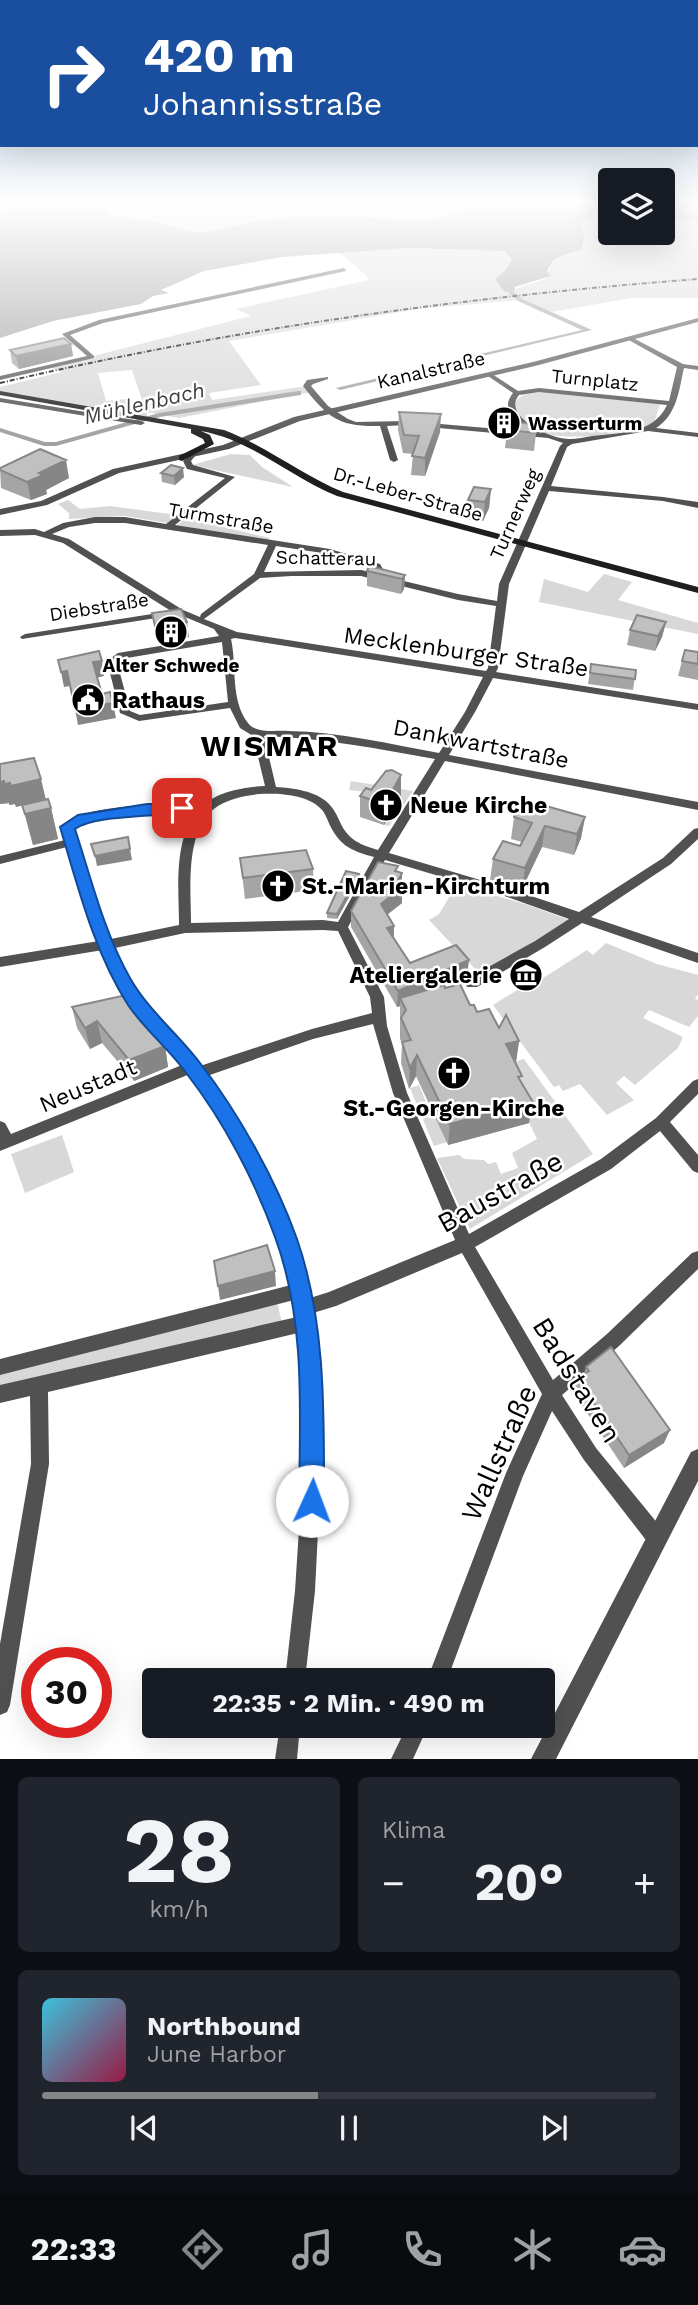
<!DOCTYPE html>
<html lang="de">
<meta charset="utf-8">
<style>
body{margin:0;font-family:"Work Sans",sans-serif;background:#20242c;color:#f1f3f6;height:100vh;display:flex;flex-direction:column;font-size:26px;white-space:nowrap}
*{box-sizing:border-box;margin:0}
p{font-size:23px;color:#9ea1a6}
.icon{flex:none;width:38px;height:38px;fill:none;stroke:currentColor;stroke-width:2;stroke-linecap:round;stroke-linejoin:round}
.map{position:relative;height:1759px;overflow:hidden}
.side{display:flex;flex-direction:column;gap:18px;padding:18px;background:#0d0f14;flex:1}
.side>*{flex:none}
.top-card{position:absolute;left:0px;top:0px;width:698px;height:147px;box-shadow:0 7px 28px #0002;background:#1a4fa0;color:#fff;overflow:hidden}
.tools{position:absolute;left:598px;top:168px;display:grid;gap:14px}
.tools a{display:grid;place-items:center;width:77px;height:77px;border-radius:7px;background:#171b24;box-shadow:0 7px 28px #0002;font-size:35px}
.speed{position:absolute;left:21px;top:1647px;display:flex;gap:14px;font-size:35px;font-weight:700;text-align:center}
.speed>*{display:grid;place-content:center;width:91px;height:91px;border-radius:50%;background:#171b24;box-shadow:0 7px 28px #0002;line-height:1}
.speed .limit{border:10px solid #d22;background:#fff;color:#111}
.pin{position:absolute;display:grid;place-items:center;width:60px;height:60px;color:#fff;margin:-30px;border-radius:14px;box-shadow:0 4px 10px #0006}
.me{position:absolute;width:77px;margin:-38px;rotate:2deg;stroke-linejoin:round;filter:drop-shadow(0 0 5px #0008)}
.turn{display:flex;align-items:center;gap:24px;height:147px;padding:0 28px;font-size:32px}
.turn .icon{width:91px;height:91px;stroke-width:2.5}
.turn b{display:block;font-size:49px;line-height:60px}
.big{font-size:52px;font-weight:700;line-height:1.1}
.side .widget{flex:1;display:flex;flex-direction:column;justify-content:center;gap:10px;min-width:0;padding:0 24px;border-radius:10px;background:#20242c}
.side .dial{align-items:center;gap:0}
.dial b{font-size:91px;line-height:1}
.song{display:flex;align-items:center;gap:21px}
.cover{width:84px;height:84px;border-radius:10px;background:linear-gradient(135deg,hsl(190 70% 55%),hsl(340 70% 35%))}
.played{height:7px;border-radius:4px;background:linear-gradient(90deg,#858687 45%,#363941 45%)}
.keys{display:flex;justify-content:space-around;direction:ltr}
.heat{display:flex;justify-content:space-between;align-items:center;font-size:38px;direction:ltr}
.side .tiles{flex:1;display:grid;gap:18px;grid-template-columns:1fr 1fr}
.widget:last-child{grid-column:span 2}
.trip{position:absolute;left:142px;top:1668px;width:413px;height:70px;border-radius:7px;background:#171b24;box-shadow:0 7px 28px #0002;font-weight:700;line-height:70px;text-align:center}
.tab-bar{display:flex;height:112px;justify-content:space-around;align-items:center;background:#090b0e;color:#9ea1a6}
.tab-bar .icon{width:49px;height:49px}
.tab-bar .on{color:#858687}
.tab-bar b{font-size:32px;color:#f1f3f6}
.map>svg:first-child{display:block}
</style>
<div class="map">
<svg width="698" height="1759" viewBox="0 0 698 1759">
<rect width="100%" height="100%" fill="#fff"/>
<!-- green -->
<path fill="#d8d8d8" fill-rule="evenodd" d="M106 202H477L446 217 422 221 338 216 301 217 259 220 215 231 194 232 161 223 109 215Z
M611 211V233H663V217L698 222V286L694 287H698V298H632L551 312 519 300 419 309 229 341 261 385 209 393 212 400 307 386 311 392 179 418 147 412V417L0 393V387L62 372 50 367 251 316 236 309 369 280 366 275 338 252 408 248 504 251 512 259 506 270 495 279 506 292 545 279 554 259 571 253 584 235 581 223 596 214ZM132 370 145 409 144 410 129 404 127 399 106 401 98 373Z
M544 392 660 404 653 426C620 435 578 440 543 434 530 432 502 407 522 396 528 392 537 392 544 392Z
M231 454 250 455 262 467 293 487 192 465Z
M68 500 80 509 110 506 177 515 167 523 125 516 69 519V513L58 504Z
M186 518 270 538 267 541 177 525Z
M604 574 632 582 618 600 698 623V634L539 602 544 579 588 592Z
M351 781 413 791 389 826 384 825 401 796 349 790Z
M457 884 528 905 569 920 483 973 477 971 429 920 439 914Z
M606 943 657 964 698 975V994L695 999 698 1000V1016L689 1027 649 1010 643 1018 683 1037 678 1048 635 1085 624 1076 616 1083 634 1100 607 1115 580 1084 563 1091 559 1085 554 1087 493 1005 524 986 526 989 587 950 593 955Z
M524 1059 593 1154 470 1229 437 1158 459 1155 464 1159 484 1160 488 1164 496 1162 501 1174 518 1168 512 1153 537 1139 522 1108 515 1062Z
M419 1085 433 1119H437L447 1142 434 1146 410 1088Z
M62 1135 74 1172 25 1193 11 1154Z
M277 1301 282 1324 0 1391V1372Z"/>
<!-- water -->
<path fill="#9f9f9f" d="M23 202H106L109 215 161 223 194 232 215 231 259 220 301 217 338 216 422 221 446 217 477 202H611V211L596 214 581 223 584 235 582 249 554 259 547 271 550 276 515 287 514 291 505 292 495 279 506 270 512 259 504 251 408 248 282 257 204 271 161 290 169 293 153 296 141 304 53 321 0 338V213Z
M663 202H698L693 207 698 211V222L663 217Z"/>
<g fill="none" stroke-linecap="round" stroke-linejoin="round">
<!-- stream -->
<path stroke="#9f9f9f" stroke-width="2" d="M0 208 10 202"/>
<!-- canal -->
<path fill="#9f9f9f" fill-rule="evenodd" d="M508 290H512L522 299 592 330 340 390 336 388 582 330 518 301 508 292Z
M298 391H301V395L160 417 56 446H44L0 432V428L45 442H56L159 413Z"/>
<!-- minor -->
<path fill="#515151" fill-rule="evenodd" d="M344 268 346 271 103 323 70 335 94 356V358L0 380V376L87 356 62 334 99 320Z
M627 337H631L683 364 698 366V370L684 368C679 390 677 415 656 428L698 433V437L648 431 572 444 567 447 551 486 663 497 698 502V508L663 501 549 491 509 584 498 668 496 672 698 704V710L493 678 475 712 449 755 698 802V810L445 761 389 853 504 887 579 912 663 858 694 829 698 828V839L671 864 591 917 698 953V963L582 923 545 947 477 987H467L465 983 467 979 535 941 569 919 496 893 385 860 348 927 384 997 387 1026 407 1093 469 1234 601 1159 656 1118 693 1081 698 1079V1094L670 1122 698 1155V1173L693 1171 660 1131 611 1169 475 1247 553 1380 607 1334 692 1253 698 1251V1269L619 1346 562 1395 596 1448 663 1530 666 1537 663 1544 656 1547 649 1544 584 1460 552 1411 523 1476 447 1680H427L506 1473 542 1394 462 1253 336 1306 313 1313 322 1451 315 1591 305 1680H285L295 1591 304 1451 298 1333 48 1392 49 1464 10 1705 7 1712 0 1715V1644L31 1464 30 1396 0 1403V1385L297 1317 294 1300 0 1375V1359L291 1285C285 1246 265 1208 248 1173 231 1139 213 1105 190 1074L0 1151V1121L5 1123 11 1134 182 1065 131 1007 113 977 103 950 0 967V957L99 941 87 911 67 847 0 864V856L65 840 61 827C86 801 169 805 203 806 217 791 245 787 265 786L253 736 240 728 230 708 139 721 120 713 107 661 118 653 219 636 214 629 173 612 172 615 169 616 22 639 20 637 25 634 171 611 63 543 35 535 0 536V530L35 529 44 532 63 523 95 517H125L166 524 225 478 187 469 183 461 191 454 195 456 191 461 193 465 235 477 175 525 330 549 380 564 385 573 383 576 458 594 497 601 499 584 560 446 563 443 548 438 406 425 387 426 398 460 394 462 390 460 380 426C339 427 328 418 303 386L307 380 328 377V379L313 384 311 386 328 406 348 419 356 422 406 421 533 432C520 423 498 412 513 393L488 376V374H492L518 391 539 388 669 401 677 367 627 339ZM539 392 667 405C654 434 619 433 592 436 585 437 577 439 570 439 553 440 501 417 519 395ZM95 523H125L268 545 254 574 201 614 200 617 183 610 69 539 52 534 69 527ZM276 546 329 554 373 568 375 573 361 570 264 572ZM291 576H361L458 600 496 606 488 668 486 671 237 632 204 619 260 578ZM235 638 483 677 465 712 439 753C390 744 339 732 289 731 276 730 256 734 248 723 230 700 237 665 231 639ZM222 642 228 702 140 715 130 711 117 662 121 659ZM264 736C322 738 379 749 435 759L378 850C361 845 348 840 340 822 337 815 334 809 328 803 316 791 293 788 276 787ZM259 794C279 793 309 794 323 811 327 817 329 825 333 831 343 848 356 852 374 857L338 922 323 920 191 923C191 889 184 827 218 806 231 798 244 796 259 794ZM152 813H196C173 843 179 890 179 925L111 939 99 911 73 828 95 819ZM323 930 338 931 370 997 372 1013 312 1029 200 1066 141 999 126 976 115 948 185 933ZM373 1024 393 1093 455 1240 329 1292 310 1298C296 1222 250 1140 207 1076L313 1039Z
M0 398 141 421 145 423 141 425 0 402Z
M280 1726H300L297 1759H275Z
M407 1726H428L413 1759H391Z"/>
<!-- tertiary -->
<path fill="#515151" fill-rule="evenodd" d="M698 318V322L535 366 300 421 229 449 119 473 47 505 0 515V509L41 501 113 469 223 445 294 417 533 362Z
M698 1449V1481L556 1759H531L691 1452Z"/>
<!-- secondary -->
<path fill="#1e1e1e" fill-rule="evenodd" d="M0 391 224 430C266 446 302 475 343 492L698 587V593L337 496C290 477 252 440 201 431L210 435 214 444 182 461 179 460V456L205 443 203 439 191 433V429L0 395Z"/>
<!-- rail -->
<path stroke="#000" stroke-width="2" stroke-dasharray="5 2 1 2" stroke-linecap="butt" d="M0 383C230 329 462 297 698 279"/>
</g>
<!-- wall -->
<path fill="#a5a5a5" d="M71 344 73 356 19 369 12 363 10 350Z
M399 412 440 432 425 476 411 475 413 454 403 453 398 430Z
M537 425 534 451 505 448 507 430Z
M0 468 69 478 46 490 47 494 31 500 1 488Z
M161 473 184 477 175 485 162 482Z
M491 489 489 508 483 521 467 519 468 500Z
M367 571 405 575 404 589 401 594 367 586Z
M152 613 189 637 157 641Z
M666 622 662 637 655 651 627 645 630 630Z
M685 650 698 652V680L678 676Z
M591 664 636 670 633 690 588 684Z
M0 764 46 800 51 808 58 839 33 845 22 805 16 807 15 804 9 805V803L0 804Z
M401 775V796L384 825 360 817V796Z
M514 817H585L581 838 574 855 542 847 522 889 490 880 493 859 520 846 522 842 511 839Z
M240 858 313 869 314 890 245 899Z
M398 872 402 873V903L387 915 394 926V938L410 963 467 976 444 986 445 988 470 1005 499 1028 519 1041 516 1062 521 1083 529 1123 448 1145 416 1076 409 1089 401 1063 402 1043 400 1039V1006L397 1007 351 927V911Z
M359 874V879L337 919 327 918V913Z
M72 1007 165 1046 168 1067 134 1081 102 1043 90 1049 77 1028Z
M586 1367 664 1443 624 1468 573 1392 577 1378 584 1374Z"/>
<!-- shaded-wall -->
<path fill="#868686" d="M71 344 73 356 19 369 16 356Z
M441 414 440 432 425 476V458Z
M66 460 69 478 46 490 47 494 31 500 27 482 39 473Z
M183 468 184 477 175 485 174 476Z
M491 489 489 508 483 521 485 502Z
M405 575 404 589 401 594 402 579Z
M187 622 189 637 157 641 155 626Z
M666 622 662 637 655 651 658 636Z
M102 661 104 676 96 678 93 662Z
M67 671 70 686 64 687 61 672Z
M113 703 116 718 78 725 75 709Z
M401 775V796L384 825 385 804Z
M41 779 46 800 16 807 15 804 9 805V803L0 804V782Z
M51 808 58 839 33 845 25 814Z
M585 817 581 838 574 855 577 834Z
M545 826 542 847 522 889 525 868Z
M130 849 132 860 97 866 95 856Z
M402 873V903L380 920 381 904 396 884Z
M359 874V879L337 919V914Z
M394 926 393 942 387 928Z
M469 960 467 976 403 1004 400 998V1006L397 1007 398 991Z
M97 1021 102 1043 90 1049 85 1028Z
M519 1041 516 1062 506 1044Z
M165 1046 168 1067 134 1081 129 1060Z
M417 1055 416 1076 409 1089 410 1068Z
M533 1102 529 1123 448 1145 450 1124Z
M275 1271 276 1286 220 1300 218 1286Z
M670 1430 664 1443 624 1468 629 1455Z"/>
<!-- building -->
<path fill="#c0c0c0" stroke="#868686" stroke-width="2" d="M64 338 71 344 16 356 10 350Z
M399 412 441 414 425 458 412 456 419 436 404 435Z
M510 421 537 425 536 433 507 430Z
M40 449 66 460 39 473 43 475 27 482 0 470V468Z
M171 465 183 468 174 476 161 473Z
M474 487 491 489 485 502 468 500Z
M369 566 405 575 402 579 367 571Z
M181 609 187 622 155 626 152 613Z
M637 615 666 622 658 636 630 630Z
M685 650 698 652V664L682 661Z
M99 651 102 661 93 662 97 677 102 694 110 692 113 703 75 709 67 671 61 672 58 660Z
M591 664 636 670 635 679 590 673Z
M34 758 41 779 11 786 10 783 4 784V781L0 782V764Z
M392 770 401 775 385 804 360 796 366 788 371 790 386 771Z
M48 799 51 808 25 814 22 805Z
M521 799 585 817 577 834 545 826 525 868 493 859 503 841 520 846 532 823 514 817Z
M128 837 130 849 95 856 91 844Z
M306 850 313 869 243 878 240 858Z
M378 862 398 866 395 871 402 873 396 884 402 887 381 904 394 926 387 928 410 963 456 945 469 960 398 991 351 911Z
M346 871 359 874 337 914 327 913Z
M460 984 470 1005H474L477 1012 489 1009 499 1028 506 1015 519 1041 506 1044 522 1076 518 1077 533 1102 450 1124 417 1055 410 1068 402 1042 411 1040 401 1018 406 1010 400 998 444 985 445 988Z
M126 995 165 1046 129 1060 97 1021 85 1028 72 1007Z
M267 1245 275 1271 218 1286 214 1261Z
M611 1347 670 1430 629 1455 577 1378 589 1371 586 1367Z"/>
<!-- sky -->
<linearGradient id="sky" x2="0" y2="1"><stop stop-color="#8baccb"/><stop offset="0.45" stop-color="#fff"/><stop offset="1" stop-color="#fff" stop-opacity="0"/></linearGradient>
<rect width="698" height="449" fill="url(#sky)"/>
<!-- route -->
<path fill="#1a73e8" stroke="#114b97" stroke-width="2" d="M147 804H182L189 808C179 819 98 812 75 829 91 878 104 932 130 978 148 1010 178 1034 200 1063 238 1112 276 1180 297 1239 326 1323 324 1413 324 1501L320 1509 312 1513 303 1509 299 1501C300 1413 306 1321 275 1237 255 1181 224 1122 187 1074 170 1050 145 1030 128 1005 94 952 78 887 60 827L78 815Z"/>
<!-- icons -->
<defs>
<symbol id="building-disc" viewBox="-11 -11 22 22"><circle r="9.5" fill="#000" stroke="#fff"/><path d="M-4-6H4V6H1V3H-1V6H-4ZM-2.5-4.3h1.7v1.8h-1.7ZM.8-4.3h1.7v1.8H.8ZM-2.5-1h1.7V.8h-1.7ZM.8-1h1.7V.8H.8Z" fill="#fff"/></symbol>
<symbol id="civic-disc" viewBox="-11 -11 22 22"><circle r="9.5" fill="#000" stroke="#fff"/><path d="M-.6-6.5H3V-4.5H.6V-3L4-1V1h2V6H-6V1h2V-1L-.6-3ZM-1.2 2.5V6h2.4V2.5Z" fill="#fff"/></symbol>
<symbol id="church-disc" viewBox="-11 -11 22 22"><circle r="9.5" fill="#000" stroke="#fff"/><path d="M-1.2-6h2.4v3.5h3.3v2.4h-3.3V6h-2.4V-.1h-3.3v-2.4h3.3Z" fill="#fff"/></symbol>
<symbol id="museum-disc" viewBox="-11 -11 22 22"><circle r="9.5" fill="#000" stroke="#fff"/><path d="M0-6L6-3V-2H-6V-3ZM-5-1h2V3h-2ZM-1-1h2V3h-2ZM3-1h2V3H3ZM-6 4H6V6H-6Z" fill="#fff"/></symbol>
</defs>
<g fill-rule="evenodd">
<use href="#building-disc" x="485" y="404" width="38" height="38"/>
<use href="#building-disc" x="152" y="613" width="38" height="38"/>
<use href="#civic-disc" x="69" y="681" width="38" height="38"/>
<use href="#church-disc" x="367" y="786" width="38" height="38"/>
<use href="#church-disc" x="259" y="867" width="38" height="38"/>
<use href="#museum-disc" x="507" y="956" width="38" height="38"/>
<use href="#church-disc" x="435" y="1054" width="38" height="38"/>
</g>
<g text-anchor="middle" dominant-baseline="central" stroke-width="5" stroke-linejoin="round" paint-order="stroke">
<!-- far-street labels -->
<g font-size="19" fill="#000" stroke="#fff">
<text transform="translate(431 370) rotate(-13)">Kanalstraße</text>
<text transform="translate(595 380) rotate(6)">Turnplatz</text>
<text transform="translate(408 494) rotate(16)">Dr.-Leber-Straße</text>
<text transform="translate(515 514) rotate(-66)">Turnerweg</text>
<text transform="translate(221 518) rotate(10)">Turmstraße</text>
<text transform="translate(326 558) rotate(1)">Schatterau</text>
<text transform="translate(99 607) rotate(-9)">Diebstraße</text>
</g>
<!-- far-poi labels -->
<g font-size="19" font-weight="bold" fill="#000" stroke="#fff" text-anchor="start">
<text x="528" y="423">Wasserturm</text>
<text x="171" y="665" text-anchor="middle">Alter Schwede</text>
</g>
<!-- far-water labels -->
<g font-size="21" font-style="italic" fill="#404040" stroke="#fff">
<text transform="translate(144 403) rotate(-13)">Mühlenbach</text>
</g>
<!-- street labels -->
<g font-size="23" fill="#000" stroke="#fff">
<text transform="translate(466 652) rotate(8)">Mecklenburger Straße</text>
<text transform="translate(481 744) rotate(11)">Dankwartstraße</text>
<text transform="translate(88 1086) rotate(-23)">Neustadt</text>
</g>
<!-- poi labels -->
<g font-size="23" font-weight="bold" fill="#000" stroke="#fff" text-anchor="start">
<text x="112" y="700">Rathaus</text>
<text x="410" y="805">Neue Kirche</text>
<text x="302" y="886">St.-Marien-Kirchturm</text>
<text x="502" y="975" text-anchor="end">Ateliergalerie</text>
<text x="454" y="1108" text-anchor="middle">St.-Georgen-Kirche</text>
</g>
<!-- near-street labels -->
<g font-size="28" fill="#000" stroke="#fff">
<text transform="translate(500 1192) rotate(-29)">Baustraße</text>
<text transform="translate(577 1380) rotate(58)">Badstaven</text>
<text transform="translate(499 1453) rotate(-66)">Wallstraße</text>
</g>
<!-- district labels -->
<g font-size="30" font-weight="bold" letter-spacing="2" fill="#000" stroke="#fff">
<text x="270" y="745">WISMAR</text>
</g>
</g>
</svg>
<div class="tools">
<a><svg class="icon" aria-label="layers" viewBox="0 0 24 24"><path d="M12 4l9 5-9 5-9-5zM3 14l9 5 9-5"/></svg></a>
</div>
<div class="speed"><div class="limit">30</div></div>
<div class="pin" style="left:182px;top:808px;background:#d93025"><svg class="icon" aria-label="arrive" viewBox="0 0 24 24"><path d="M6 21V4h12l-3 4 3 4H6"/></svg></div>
<svg class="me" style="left:312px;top:1501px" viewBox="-20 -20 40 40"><circle r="19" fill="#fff"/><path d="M0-13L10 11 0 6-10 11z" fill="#1a73e8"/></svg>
<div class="trip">22:35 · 2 Min. · 490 m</div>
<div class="top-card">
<div class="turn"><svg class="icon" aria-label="right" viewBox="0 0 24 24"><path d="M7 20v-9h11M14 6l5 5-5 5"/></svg><div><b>420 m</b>Johannisstraße</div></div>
</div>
</div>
<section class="side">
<div class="tiles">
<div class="widget dial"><b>28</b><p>km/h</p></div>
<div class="widget"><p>Klima</p>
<div class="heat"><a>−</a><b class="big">20°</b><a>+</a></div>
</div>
<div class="widget">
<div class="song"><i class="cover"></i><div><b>Northbound</b><p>June Harbor</p></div></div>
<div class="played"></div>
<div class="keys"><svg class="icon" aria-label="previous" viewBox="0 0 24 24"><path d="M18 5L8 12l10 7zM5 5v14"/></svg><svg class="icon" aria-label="pause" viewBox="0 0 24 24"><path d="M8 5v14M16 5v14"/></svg><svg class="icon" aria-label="next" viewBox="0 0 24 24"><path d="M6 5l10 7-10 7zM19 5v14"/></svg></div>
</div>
</div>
</section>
<nav class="tab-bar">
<b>22:33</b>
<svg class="icon on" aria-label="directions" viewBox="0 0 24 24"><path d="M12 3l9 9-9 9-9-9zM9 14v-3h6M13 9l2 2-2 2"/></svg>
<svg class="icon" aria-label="music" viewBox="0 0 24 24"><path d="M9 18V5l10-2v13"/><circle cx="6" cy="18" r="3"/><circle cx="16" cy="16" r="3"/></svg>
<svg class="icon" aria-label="phone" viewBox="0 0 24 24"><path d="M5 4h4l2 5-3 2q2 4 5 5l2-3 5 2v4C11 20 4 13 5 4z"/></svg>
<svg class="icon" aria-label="climate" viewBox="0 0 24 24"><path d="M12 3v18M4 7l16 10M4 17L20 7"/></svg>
<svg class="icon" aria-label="car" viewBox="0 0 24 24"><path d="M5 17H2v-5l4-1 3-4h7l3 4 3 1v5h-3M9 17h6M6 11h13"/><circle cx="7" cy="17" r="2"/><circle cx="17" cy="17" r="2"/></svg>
</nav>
